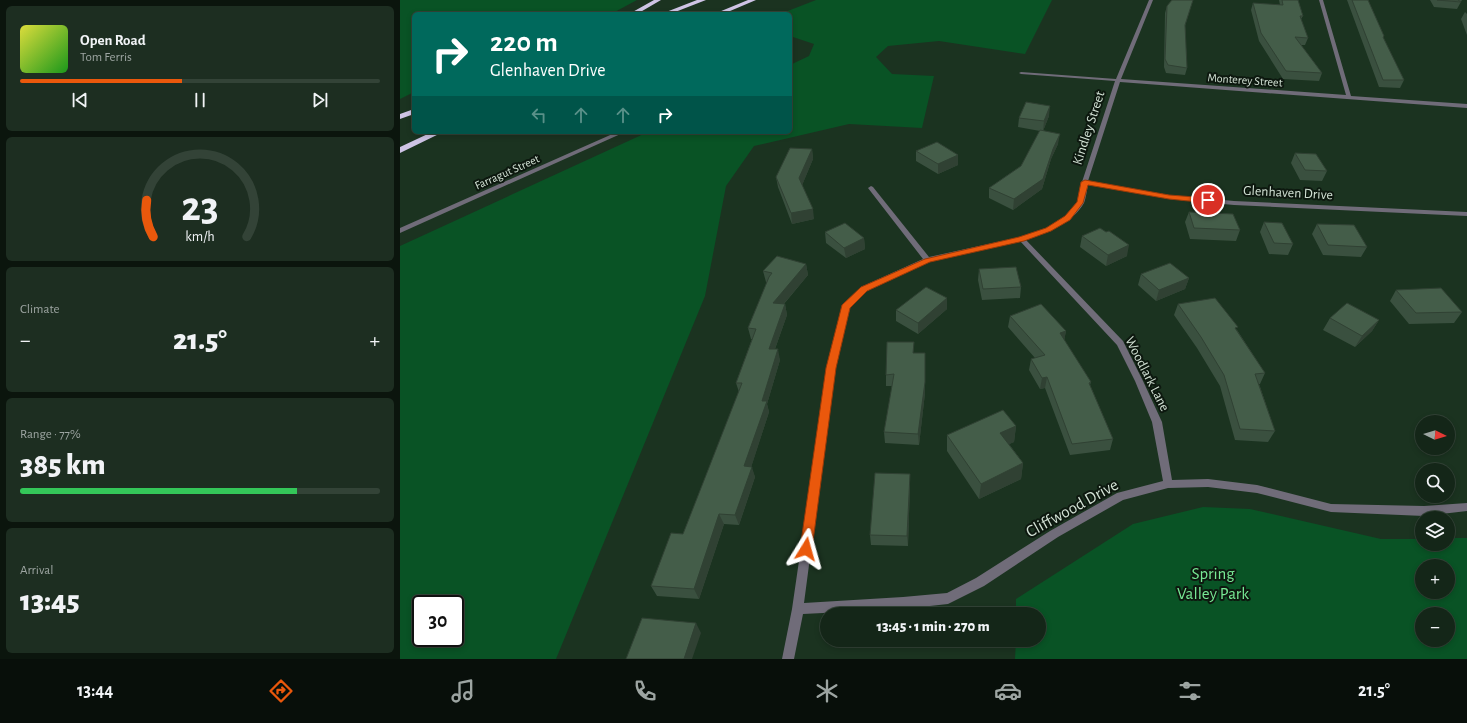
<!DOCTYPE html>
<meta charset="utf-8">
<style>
body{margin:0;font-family:"Alegreya Sans",sans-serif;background:#1d2e21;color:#f1f3f6;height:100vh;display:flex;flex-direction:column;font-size:15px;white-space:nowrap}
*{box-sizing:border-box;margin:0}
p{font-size:13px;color:#9da5a2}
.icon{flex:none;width:22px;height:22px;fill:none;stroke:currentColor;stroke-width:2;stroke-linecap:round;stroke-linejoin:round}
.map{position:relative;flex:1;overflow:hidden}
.sheet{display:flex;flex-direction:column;gap:6px;padding:6px;background:#0b150d;width:400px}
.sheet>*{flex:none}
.guide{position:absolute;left:12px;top:12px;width:380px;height:122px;border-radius:6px;box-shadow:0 2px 6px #0003,0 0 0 1px #334337;background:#00695c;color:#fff;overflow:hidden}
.needle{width:26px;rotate:95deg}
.controls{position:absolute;left:1015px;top:415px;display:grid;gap:8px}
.controls a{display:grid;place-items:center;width:40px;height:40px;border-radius:50%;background:#142618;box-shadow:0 2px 6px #0003,0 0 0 1px #334337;font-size:20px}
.speed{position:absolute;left:12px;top:595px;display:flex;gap:8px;font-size:20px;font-weight:700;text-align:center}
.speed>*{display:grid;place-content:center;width:52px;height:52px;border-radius:50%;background:#142618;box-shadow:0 2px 6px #0003,0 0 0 1px #334337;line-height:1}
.speed .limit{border:2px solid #111;border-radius:6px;background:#fff;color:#111}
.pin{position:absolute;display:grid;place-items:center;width:34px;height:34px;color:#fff;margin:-17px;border:2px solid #fff;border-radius:50%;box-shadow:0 1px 4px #0007}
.me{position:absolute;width:44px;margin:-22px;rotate:8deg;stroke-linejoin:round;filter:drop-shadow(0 0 3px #0008)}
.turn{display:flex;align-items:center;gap:14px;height:84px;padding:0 12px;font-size:18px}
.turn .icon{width:52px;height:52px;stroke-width:2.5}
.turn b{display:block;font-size:28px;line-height:34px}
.lanes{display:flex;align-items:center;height:38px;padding:0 12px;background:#0003;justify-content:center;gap:20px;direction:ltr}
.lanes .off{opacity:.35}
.big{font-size:30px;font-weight:800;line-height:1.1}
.sheet .card{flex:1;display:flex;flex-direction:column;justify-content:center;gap:6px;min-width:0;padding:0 14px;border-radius:6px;background:#1d2e21}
.sheet .dial{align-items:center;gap:0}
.dial svg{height:104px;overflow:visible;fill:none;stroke:#334337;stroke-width:7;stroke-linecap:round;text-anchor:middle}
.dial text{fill:#f1f3f6;stroke:none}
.song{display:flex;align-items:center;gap:12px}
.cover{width:48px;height:48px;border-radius:6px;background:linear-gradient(135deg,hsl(60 70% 55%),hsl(120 70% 35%))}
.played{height:4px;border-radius:2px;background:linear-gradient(90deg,#ea580c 45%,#334337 45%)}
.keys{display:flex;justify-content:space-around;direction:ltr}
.heat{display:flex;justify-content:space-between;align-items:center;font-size:22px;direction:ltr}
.charge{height:6px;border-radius:3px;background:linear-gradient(90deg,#34c759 77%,#334337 0)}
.trip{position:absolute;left:420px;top:607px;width:226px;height:40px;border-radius:20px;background:#142618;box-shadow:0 2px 6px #0003,0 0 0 1px #334337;font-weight:800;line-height:40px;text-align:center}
.menu{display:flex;height:64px;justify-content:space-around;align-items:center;background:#080f0a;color:#9da5a2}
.menu .icon{width:28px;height:28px}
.menu .current{color:#ea580c}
.menu b{font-size:18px;color:#f1f3f6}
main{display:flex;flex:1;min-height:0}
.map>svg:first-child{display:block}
</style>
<main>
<section class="sheet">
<div class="card">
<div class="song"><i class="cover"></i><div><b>Open Road</b><p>Tom Ferris</p></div></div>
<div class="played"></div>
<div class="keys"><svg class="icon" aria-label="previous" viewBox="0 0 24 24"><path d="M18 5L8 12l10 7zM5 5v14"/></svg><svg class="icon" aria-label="pause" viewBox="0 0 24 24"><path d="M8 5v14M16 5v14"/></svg><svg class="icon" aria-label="next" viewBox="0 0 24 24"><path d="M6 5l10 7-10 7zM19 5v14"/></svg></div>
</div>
<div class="card dial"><svg viewBox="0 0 100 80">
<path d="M14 69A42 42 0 1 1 86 69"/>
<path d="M14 69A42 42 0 0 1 9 41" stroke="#ea580c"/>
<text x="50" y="56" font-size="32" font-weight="700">23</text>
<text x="50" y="72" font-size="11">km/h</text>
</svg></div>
<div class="card"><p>Climate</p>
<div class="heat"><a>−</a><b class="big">21.5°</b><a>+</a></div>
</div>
<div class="card"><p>Range · 77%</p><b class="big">385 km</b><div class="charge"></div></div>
<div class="card"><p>Arrival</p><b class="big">13:45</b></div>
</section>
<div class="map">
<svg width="1067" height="659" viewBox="0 0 1067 659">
<rect width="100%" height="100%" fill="#1b3320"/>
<!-- green -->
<path fill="#095325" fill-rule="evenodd" d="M0 0H237L211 14H14V92L0 99Z
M416 0H652L625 54 539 41 488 46 476 57 492 74 534 76 522 128 449 124 354 146 326 186 305 296 156 659H0V246L248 132H390V65L409 56 414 44 390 36V14H380ZM21 604H55V638H21Z
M803 507 850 509 981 539H1022V544H1048V538H1067V659H615L616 640H639V614H616V599L733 524ZM1022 566H1048V592H1022ZM1022 614H1048V640H1022Z"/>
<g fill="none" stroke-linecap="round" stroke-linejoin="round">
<!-- street -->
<path fill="#706c79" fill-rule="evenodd" d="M749 0H753L721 79 946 95 919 0H923L951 96 1067 104V108L720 82 688 181 769 195 834 201 1067 212V216L834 205 769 199 688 184C687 190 686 198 684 203 672 224 647 232 626 240L723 341 743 381 762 422 772 480 808 479 857 485 931 504 1024 506 1067 503V511L1024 516 931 512 857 493 808 487 768 488 723 500 658 537 584 586 548 604 503 609 403 614 394 659H382L392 609 427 368 442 307 461 287 523 259 468 188 471 186 473 187 529 257 620 237 646 228 666 217 678 202 682 182 715 81 621 74 619 73 621 72 716 79ZM620 241 717 345 735 381 752 422 763 481 717 493 650 531 576 578 547 593 503 597 404 603 435 368 450 308 467 291 529 262Z
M217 132H225L0 233V228Z"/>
<!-- highway -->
<path fill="#cec4e5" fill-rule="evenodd" d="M254 0H261L237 14H229Z
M297 0H306L270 14H261Z
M348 0H356L323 14H314Z
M14 109V114L0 119V114Z
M32 132H43L0 153V147Z"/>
</g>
<!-- wall -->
<path fill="#3a503f" d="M772 0H793L785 26 787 68 785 75 766 73 764 67 765 13 767 6Z
M879 0H898L903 16 901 19 908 38 905 45H901L922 73 919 81 883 79 859 41 851 10 853 3 880 5Z
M947 0H968L984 36 983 38 1004 80 1000 88 979 87Z
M1030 0H1062L1057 9 1034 7Z
M1065 12 1067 14V35L1061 19Z
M649 116 643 131 658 144 651 159 642 189 613 210 589 198V188L621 166 640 131 618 127 619 118Z
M412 149 413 159 402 185 414 219 392 224 378 187 376 177Z
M516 151 558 155V165L538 174 516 161Z
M895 153 927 171 922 181 900 180 891 163Z
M789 212 840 230 836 241 790 239 785 222Z
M864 222 893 244 888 255 869 254 860 232Z
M917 224 967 247 961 257 923 255 912 234Z
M425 232 464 238 465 249 446 258 426 243Z
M706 232 727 256 706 266 680 247 682 236Z
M406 264 408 275 384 304H385L387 315 375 349 380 360 367 404 369 412 351 467 355 477 339 525 324 524 299 599 257 596 251 586 283 534 339 392 336 383 352 339H351L348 328 367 282H366L363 271Z
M579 269 621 287 620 298 582 300 578 280Z
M741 274 789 278 785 289 756 301 738 285Z
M996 290 1062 312 1054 323 1009 324 990 301Z
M547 298V309L518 334 496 321V310Z
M778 304 837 330 865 373 860 384H859L875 431 868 442 835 440 820 386 797 348 774 315Z
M610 316 666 331 664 340 691 382 690 385 713 439 710 450 670 455 645 388 640 389 629 370 631 359 635 358 608 327Z
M930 318 979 320 972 331 955 347 923 330Z
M514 353 525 393 519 445 485 443 484 432 492 386H486V375Z
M616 426 614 442 609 444 623 463 621 479 579 499 547 451V435Z
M510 484 508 546 471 545 470 535Z"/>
<!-- shaded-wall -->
<path fill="#304133" d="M650 106 649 116 643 131 644 121Z
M660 134 658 144 651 159 642 189 613 210 614 199Z
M412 149 413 159 401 188 399 178Z
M558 155V165L538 174V164Z
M413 209 414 219 392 224 391 213Z
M464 238 465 249 446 258 444 248Z
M729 245 727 256 706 266 708 255Z
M406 264 408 275 375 314 373 303Z
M789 278 785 289 756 301 759 290Z
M547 298V309L518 334V323Z
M385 304 387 315 371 360 369 349Z
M979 320 972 331 955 347 962 336Z
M666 331 664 342 660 333Z
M378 349 380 360 367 404 369 412 348 477 344 466 362 401Z
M525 353V393L519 445 518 434Z
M647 377 645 388 640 389 642 378Z
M616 426 614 442 599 449 600 433Z
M623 463 621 479 579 499 581 484Z
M352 467 355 477 339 525 335 515Z
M510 474V484L508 546 507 536Z
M319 514 324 524 299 599 294 589Z
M296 623 301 633 292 659H284Z"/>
<!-- building -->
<path fill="#445d49" stroke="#304133" d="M772 0H793L785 25 787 68 768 65 765 59 767 6Z
M882 0H898L903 16H900L908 38 895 37 922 73 886 71 861 33 853 3 883 5Z
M952 0H968L984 36 983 37 1004 80H983Z
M1037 0H1058L1061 2Z
M626 102 650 106 644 121 619 118Z
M640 130 660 134 653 149 643 179 614 199 589 188 621 166Z
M537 142 558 155 538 164 516 151Z
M390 148 412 149 399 178 413 209 391 213 376 177Z
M895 153 916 154 927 171 905 170Z
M789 212 833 214 840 230 794 228Z
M864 222 882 223 893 244 874 243Z
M445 223 464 238 444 248 425 232Z
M917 224 954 225 967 247 928 245Z
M700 228 706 232 709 231 729 245 708 255 682 236Z
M377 256 406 264 373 303 385 304 369 349H378L362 401H367L344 466 352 467 335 515 319 514 294 589 251 586 271 533 283 534 342 383H336L356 329 348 328 369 277 372 273 363 271Z
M770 263 789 278 759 290 741 274Z
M616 267 621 287 583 289 579 269Z
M526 287 547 298 518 323 496 310Z
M1041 288 1062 312 1016 313 996 290Z
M815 298 838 327 835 328 865 373 855 374 875 431 840 429 824 375 801 337 778 304Z
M947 303 979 320 962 336 930 318Z
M641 304 666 331 660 333 691 382 689 383 713 439 672 444 647 377 642 378 631 359 645 355 610 316Z
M487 342H514L513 353H525V382L518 434 484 432 494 374 486 375Z
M603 410 616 426 600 433 623 463 581 484 547 435Z
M475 473 510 474 507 536 470 535Z
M242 618 296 623 284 659H226Z"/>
<!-- route -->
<path fill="#ea580c" stroke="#983908" d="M685 180 769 195 808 198 812 200 808 203 769 199 688 185 683 203 670 220 651 231 624 241 530 262 467 291 450 308 436 368 412 549 410 553 406 554 402 553 400 549 426 368 442 305 461 287 525 259 619 237 646 228 665 216 677 202 681 182Z"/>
<g text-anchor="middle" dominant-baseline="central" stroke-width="4" stroke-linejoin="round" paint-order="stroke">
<!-- far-street labels -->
<g font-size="12" fill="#d3e2d5" stroke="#0d180f">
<text transform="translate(845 80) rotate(4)">Monterey Street</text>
<text transform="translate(107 172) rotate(-24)">Farragut Street</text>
</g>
<!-- street labels -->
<g font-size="14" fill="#d3e2d5" stroke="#0d180f">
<text transform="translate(689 128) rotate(-72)">Kindley Street</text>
<text transform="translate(888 193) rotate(3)">Glenhaven Drive</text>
<text transform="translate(747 374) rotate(63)">Woodlark Lane</text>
</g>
<!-- near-street labels -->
<g font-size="17" fill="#d3e2d5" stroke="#0d180f">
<text transform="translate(672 508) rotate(-29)">Cliffwood Drive</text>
</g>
<!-- near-park labels -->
<g font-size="17" fill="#77e994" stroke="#0d180f">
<text x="813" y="573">Spring<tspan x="813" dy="20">Valley Park</tspan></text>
</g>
</g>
</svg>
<div class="controls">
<a><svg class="needle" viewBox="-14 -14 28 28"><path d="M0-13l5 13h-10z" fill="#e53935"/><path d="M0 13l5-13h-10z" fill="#9da5a2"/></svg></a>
<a><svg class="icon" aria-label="search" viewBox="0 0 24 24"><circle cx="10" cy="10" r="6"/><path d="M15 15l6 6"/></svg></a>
<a><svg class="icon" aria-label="layers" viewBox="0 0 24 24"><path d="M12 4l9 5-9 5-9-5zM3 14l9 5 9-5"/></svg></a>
<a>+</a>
<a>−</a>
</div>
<div class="speed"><div class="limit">30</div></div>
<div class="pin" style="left:808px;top:200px;background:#d93025"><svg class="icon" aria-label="arrive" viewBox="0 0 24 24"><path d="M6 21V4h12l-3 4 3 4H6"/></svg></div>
<svg class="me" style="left:406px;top:549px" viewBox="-20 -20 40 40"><path d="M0-17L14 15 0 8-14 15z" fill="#ea580c" stroke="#fff" stroke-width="4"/></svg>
<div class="trip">13:45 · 1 min · 270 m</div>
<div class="guide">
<div class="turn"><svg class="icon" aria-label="right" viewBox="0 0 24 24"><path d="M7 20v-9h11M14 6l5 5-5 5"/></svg><div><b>220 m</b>Glenhaven Drive</div></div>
<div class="lanes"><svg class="icon off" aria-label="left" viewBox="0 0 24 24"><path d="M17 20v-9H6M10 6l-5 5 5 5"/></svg><svg class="icon off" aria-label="ahead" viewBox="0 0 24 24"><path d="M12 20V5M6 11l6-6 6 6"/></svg><svg class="icon off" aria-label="ahead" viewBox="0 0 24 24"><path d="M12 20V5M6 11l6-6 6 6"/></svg><svg class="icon" aria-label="right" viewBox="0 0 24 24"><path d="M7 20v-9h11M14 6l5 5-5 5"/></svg></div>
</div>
</div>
</main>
<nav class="menu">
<b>13:44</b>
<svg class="icon current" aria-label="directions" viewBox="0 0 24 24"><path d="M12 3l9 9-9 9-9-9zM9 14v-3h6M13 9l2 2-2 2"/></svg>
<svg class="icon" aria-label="music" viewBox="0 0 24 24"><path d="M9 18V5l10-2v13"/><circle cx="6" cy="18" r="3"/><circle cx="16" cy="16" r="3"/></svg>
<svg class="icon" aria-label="phone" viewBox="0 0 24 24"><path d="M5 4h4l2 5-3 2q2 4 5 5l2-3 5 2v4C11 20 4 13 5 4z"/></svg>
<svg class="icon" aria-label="climate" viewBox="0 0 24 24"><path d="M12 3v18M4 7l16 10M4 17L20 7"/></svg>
<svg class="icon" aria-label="car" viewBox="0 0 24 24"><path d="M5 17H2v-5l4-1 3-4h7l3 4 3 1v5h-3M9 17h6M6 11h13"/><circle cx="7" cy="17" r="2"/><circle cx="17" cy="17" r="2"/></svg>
<svg class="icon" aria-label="filters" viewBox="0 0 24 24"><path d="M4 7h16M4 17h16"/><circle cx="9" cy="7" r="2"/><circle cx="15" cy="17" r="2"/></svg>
<b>21.5°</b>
</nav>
